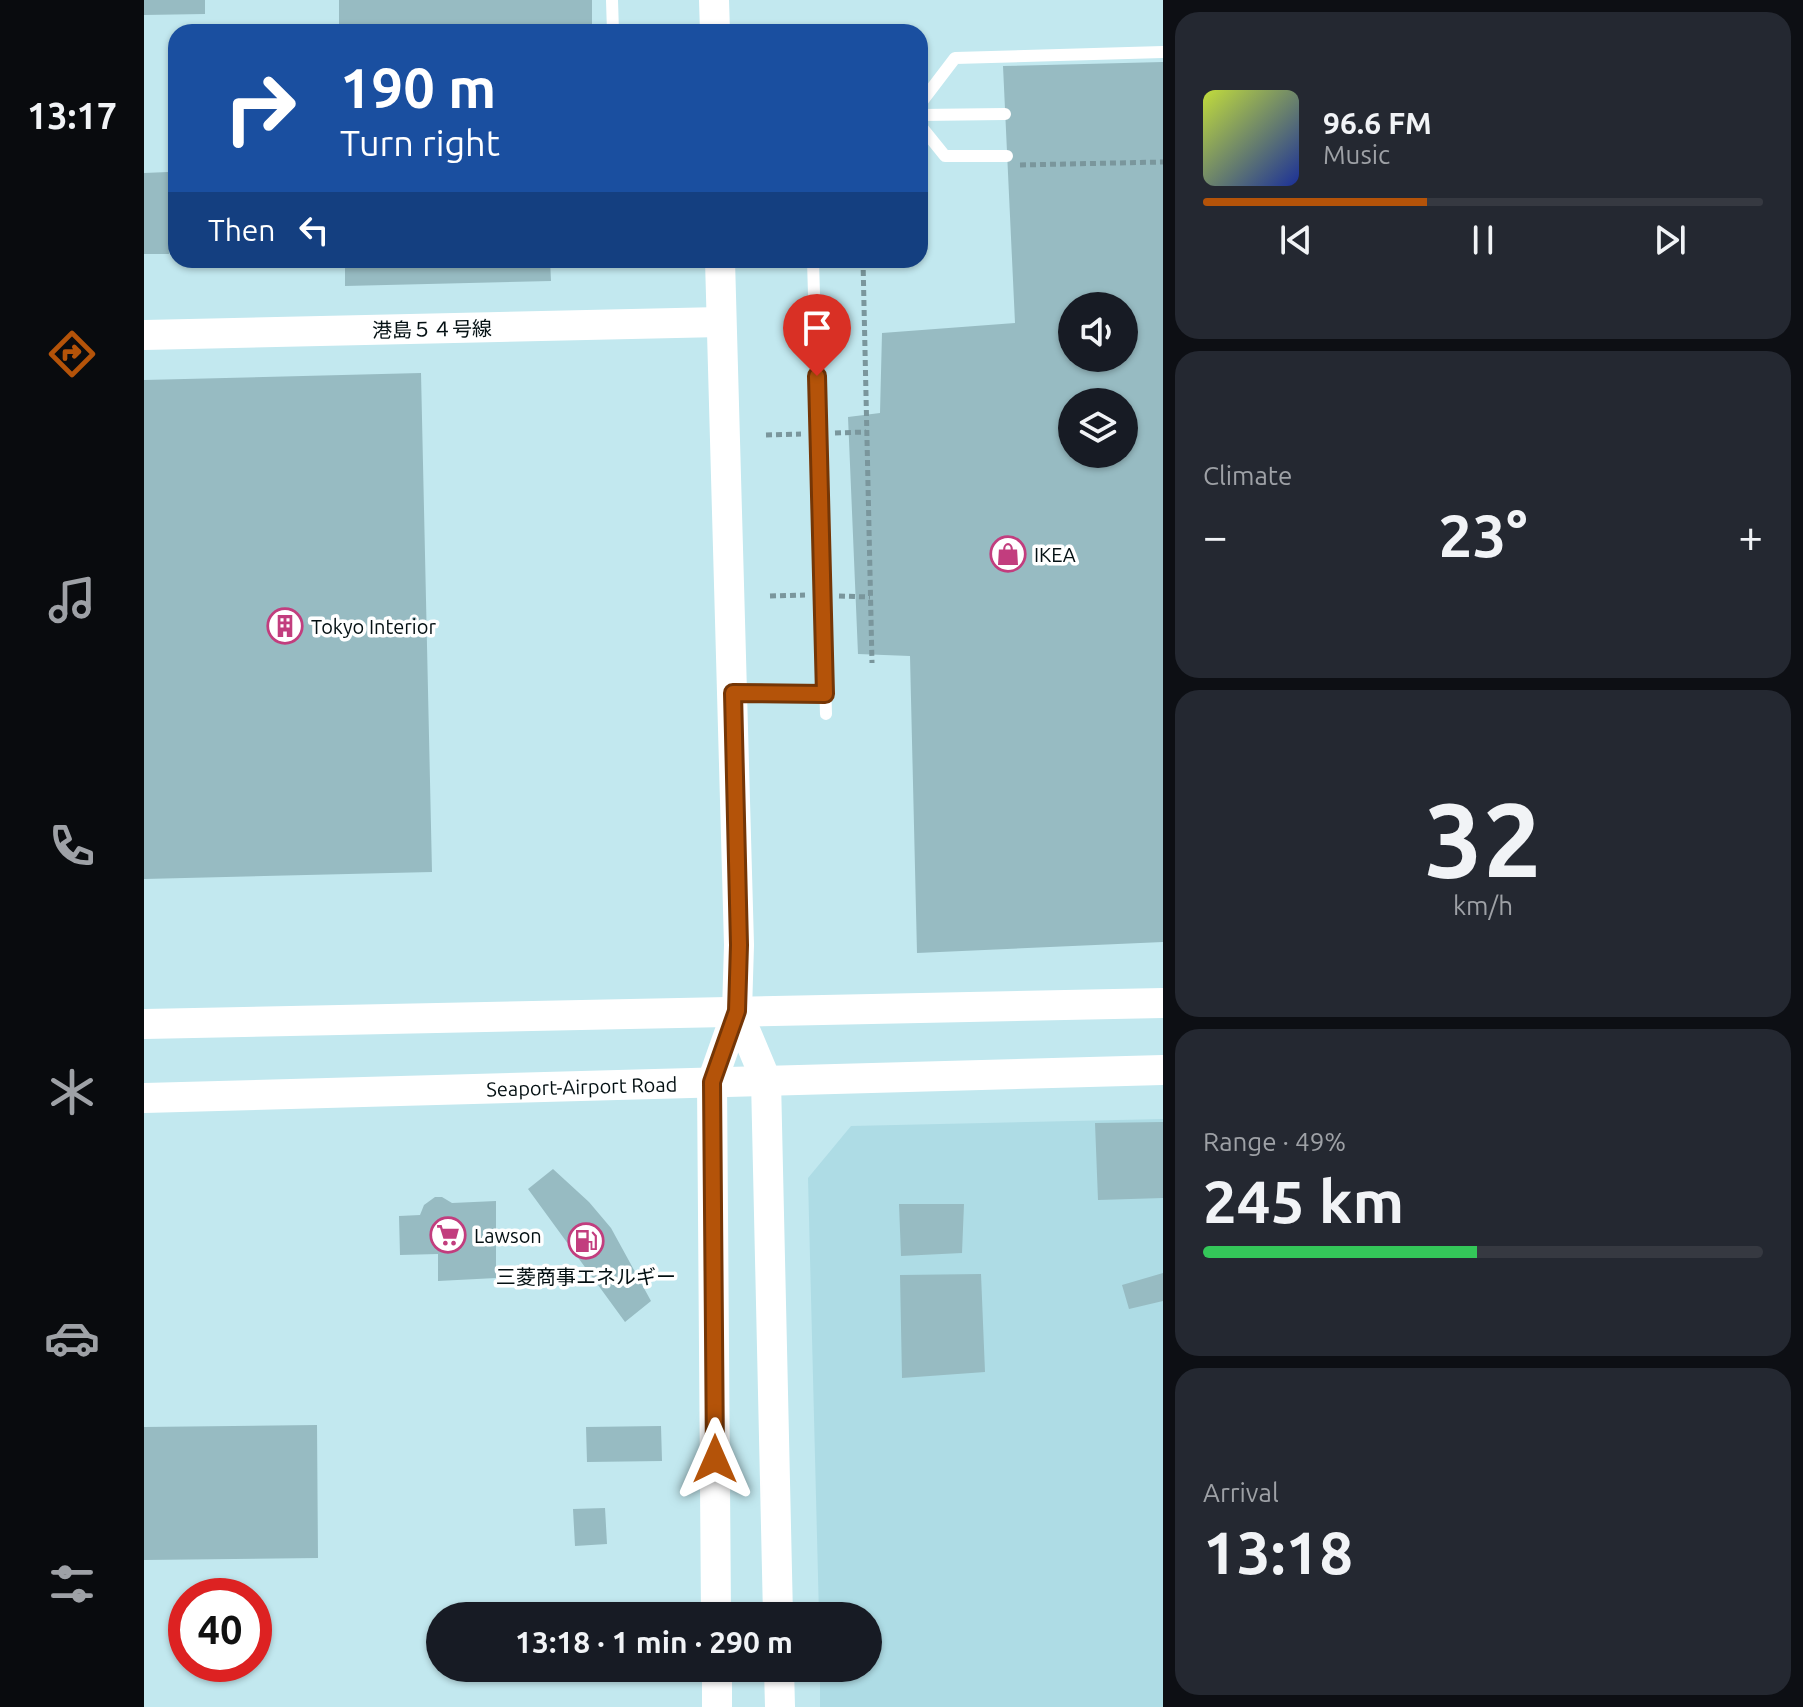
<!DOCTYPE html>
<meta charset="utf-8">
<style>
body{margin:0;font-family:Ubuntu,"Noto Sans JP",sans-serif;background:#242831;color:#f1f3f6;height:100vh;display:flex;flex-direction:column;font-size:30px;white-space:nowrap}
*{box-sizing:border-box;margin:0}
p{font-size:26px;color:#9ea1a6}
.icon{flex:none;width:44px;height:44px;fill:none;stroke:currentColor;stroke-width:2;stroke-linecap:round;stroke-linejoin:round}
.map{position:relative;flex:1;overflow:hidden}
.side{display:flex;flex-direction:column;gap:12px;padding:12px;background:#0d0f14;width:640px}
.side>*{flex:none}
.guide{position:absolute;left:24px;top:24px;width:760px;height:244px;border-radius:24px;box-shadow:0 2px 6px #0004;background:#1a4fa0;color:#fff;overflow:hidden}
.tools{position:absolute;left:914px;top:292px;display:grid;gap:16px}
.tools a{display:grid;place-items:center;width:80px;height:80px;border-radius:50%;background:#171b24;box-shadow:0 2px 6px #0004;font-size:40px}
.speed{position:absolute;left:24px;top:1578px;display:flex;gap:16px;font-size:40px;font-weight:700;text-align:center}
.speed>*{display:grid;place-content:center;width:104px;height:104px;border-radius:50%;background:#171b24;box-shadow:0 2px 6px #0004;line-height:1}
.speed .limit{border:12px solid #d22;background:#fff;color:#111}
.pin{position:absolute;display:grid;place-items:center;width:68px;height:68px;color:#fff;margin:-82px -34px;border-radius:50% 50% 50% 0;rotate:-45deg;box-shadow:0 0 8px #0007}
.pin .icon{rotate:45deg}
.me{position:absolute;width:88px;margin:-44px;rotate:0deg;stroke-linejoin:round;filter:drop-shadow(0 0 6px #0008)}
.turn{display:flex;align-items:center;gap:28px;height:168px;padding:0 40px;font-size:36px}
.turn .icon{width:104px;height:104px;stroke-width:2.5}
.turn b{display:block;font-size:56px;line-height:68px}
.then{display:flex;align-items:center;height:76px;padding:0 40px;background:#0003;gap:16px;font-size:30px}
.big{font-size:60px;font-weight:600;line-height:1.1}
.side .tile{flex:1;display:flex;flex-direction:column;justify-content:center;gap:12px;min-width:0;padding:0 28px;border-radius:24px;background:#242831}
.side .dial{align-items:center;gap:0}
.dial b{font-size:104px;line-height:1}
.song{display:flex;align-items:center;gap:24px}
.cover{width:96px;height:96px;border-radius:12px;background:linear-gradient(135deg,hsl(70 70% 55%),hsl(230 70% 35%))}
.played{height:8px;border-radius:4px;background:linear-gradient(90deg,#b45309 40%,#363941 40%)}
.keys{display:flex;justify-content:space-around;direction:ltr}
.heat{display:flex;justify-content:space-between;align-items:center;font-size:44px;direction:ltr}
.charge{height:12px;border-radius:6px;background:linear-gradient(90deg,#34c759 49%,#363941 0)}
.trip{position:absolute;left:282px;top:1602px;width:456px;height:80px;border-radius:40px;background:#171b24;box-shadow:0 2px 6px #0004;font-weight:600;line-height:80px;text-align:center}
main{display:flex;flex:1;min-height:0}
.menu{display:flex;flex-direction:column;width:144px;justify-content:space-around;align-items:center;background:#090b0e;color:#9ea1a6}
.menu .icon{width:56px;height:56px}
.menu .selected{color:#b45309}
.menu b{font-size:36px;color:#f1f3f6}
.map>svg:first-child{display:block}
</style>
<main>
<nav class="menu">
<b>13:17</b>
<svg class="icon selected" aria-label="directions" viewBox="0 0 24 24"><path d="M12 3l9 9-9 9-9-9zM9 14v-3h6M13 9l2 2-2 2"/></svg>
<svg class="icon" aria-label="music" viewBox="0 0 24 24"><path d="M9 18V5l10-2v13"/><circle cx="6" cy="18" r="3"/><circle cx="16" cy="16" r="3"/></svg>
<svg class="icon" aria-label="phone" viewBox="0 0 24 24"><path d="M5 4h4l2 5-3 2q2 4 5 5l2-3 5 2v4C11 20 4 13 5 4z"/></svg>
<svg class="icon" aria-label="climate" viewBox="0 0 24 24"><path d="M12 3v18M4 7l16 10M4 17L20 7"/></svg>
<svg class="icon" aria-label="car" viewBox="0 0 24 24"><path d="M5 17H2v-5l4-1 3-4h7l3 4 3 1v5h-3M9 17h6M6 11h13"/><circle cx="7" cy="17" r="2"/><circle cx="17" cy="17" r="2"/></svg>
<svg class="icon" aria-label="filters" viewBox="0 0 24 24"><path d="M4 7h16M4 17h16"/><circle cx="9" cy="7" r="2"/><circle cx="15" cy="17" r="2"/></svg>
</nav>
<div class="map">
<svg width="1019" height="1707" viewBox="0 0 1019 1707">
<rect width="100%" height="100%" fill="#c2e8ef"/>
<!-- built -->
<path fill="#aedce5" d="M1019 1119V1707H676V1668H724V1616H675L664 1178 707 1126Z"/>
<!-- building -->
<path fill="#97bbc2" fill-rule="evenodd" d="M0 0H61V14L0 15Z
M195 0H448V32H195Z
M1019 62V942L773 953 766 656 714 654 704 417 736 413 738 333 871 323 859 66ZM928 306H980V358H928ZM928 402H980V454H928Z
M24 172 25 254H0V173Z
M201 260H406L407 281 201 286Z
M277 373 288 872 0 879V380Z
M1019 1122V1198L954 1200 951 1123Z
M409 1169 445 1202 467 1228 507 1301 481 1322 384 1189Z
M291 1197H298L308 1203 352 1201V1278L294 1281V1254L256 1255 255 1216 276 1215 280 1205Z
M755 1204H820L818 1253 757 1256Z
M1019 1273V1301L985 1309 978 1285Z
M837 1274 841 1372 758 1378 756 1275Z
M173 1425 174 1558 0 1560V1427Z
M517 1426 518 1461 443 1462 442 1427Z
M461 1508 463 1544 431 1546 429 1509Z"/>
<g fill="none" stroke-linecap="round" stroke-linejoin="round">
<!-- path -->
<path stroke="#7a969c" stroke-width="5" stroke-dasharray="6 4" stroke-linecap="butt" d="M876 165 1019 162
M719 260 728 663
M691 433 722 432
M622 435 657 434
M626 596 661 595
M695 596 726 597"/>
<!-- service -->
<path stroke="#fff" stroke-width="12" d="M468 0 469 32
M776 104 811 58 1019 52
M776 115 861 114
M776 125 801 156H863
M669 260 682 714
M589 693 681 694"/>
<!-- tertiary -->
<g stroke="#fff" stroke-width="30">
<path d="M570 0 571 32"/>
<path d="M0 335 577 322"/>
<path d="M593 1011 622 1080 634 1616"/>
<path d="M0 1024 1019 1003"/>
<path id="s1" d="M0 1098 1019 1070"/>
<path d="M572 1616 568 1082 593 1011 595 945 576 260"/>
<path d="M573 1668V1707"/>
<path d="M635 1668 636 1707"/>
</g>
</g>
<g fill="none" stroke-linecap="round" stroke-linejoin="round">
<defs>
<path id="route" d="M571 1459 568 1082 593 1011 595 945 589 693 681 694 673 376"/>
</defs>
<!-- route casing -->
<use href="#route" stroke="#753606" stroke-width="20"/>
<!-- route -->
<use href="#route" stroke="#b45309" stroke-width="14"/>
</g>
<!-- icons -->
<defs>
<symbol id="shop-ring" viewBox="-11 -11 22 22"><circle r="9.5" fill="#fff" stroke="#c23d7e" stroke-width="1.5"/><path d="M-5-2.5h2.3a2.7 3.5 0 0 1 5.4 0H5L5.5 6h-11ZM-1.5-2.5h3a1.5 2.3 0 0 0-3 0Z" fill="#c23d7e"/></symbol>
<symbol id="building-ring" viewBox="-11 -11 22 22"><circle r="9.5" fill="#fff" stroke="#c23d7e" stroke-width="1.5"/><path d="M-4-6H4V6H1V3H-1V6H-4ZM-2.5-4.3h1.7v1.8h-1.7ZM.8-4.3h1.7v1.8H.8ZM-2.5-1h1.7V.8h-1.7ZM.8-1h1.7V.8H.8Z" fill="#c23d7e"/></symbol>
<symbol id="supermarket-ring" viewBox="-11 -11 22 22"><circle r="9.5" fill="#fff" stroke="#c23d7e" stroke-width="1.5"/><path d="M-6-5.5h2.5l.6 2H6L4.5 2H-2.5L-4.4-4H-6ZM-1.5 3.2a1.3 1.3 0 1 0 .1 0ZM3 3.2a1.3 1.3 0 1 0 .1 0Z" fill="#c23d7e"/></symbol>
<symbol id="fuel-ring" viewBox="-11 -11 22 22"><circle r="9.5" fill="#fff" stroke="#c23d7e" stroke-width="1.5"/><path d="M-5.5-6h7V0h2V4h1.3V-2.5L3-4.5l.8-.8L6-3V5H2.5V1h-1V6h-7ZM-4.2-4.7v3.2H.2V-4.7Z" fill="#c23d7e"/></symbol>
</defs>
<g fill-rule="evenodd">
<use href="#shop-ring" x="844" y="534" width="40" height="40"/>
<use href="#building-ring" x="121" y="606" width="40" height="40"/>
<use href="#supermarket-ring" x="284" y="1215" width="40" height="40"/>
<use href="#fuel-ring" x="422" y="1221" width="40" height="40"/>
</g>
<g text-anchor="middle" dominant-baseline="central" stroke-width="7" stroke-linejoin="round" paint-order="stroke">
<!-- street labels -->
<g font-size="20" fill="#041013" stroke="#fff">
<text transform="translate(288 329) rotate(-1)">港島５４号線</text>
<text stroke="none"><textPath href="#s1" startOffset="438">Seaport-Airport Road</textPath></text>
</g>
<!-- poi labels -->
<g font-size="20" fill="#041013" stroke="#fff" text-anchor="start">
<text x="890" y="554">IKEA</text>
<text x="167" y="626">Tokyo Interior</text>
<text x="330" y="1235">Lawson</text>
<text x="442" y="1276" text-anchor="middle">三菱商事エネルギー</text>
</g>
</g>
</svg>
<div class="tools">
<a><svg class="icon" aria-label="sound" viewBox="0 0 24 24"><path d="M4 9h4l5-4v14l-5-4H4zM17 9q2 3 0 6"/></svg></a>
<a><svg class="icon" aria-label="layers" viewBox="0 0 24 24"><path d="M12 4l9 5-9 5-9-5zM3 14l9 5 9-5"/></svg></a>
</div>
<div class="speed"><div class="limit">40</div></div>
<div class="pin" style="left:673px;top:376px;background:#d93025"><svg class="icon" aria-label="arrive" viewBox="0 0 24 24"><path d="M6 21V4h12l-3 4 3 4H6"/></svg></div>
<svg class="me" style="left:571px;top:1459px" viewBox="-20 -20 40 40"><path d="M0-17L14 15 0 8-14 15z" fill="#b45309" stroke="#fff" stroke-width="4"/></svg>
<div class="trip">13:18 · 1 min · 290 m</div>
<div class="guide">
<div class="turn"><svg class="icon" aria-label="right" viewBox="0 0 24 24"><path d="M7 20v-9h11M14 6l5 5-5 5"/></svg><div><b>190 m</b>Turn right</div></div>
<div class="then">Then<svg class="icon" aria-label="left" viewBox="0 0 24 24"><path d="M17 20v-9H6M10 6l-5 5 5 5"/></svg></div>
</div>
</div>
<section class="side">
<div class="tile">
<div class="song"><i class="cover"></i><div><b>96.6 FM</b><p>Music</p></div></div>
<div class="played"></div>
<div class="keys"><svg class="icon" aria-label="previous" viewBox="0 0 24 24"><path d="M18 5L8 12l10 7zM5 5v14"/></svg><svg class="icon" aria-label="pause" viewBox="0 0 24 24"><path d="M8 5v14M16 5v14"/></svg><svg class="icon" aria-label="next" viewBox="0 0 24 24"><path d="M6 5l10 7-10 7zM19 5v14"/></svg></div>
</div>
<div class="tile"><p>Climate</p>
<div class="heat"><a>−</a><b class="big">23°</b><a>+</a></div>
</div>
<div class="tile dial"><b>32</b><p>km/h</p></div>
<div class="tile"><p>Range · 49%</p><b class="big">245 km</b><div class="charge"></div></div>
<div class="tile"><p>Arrival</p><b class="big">13:18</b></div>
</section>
</main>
